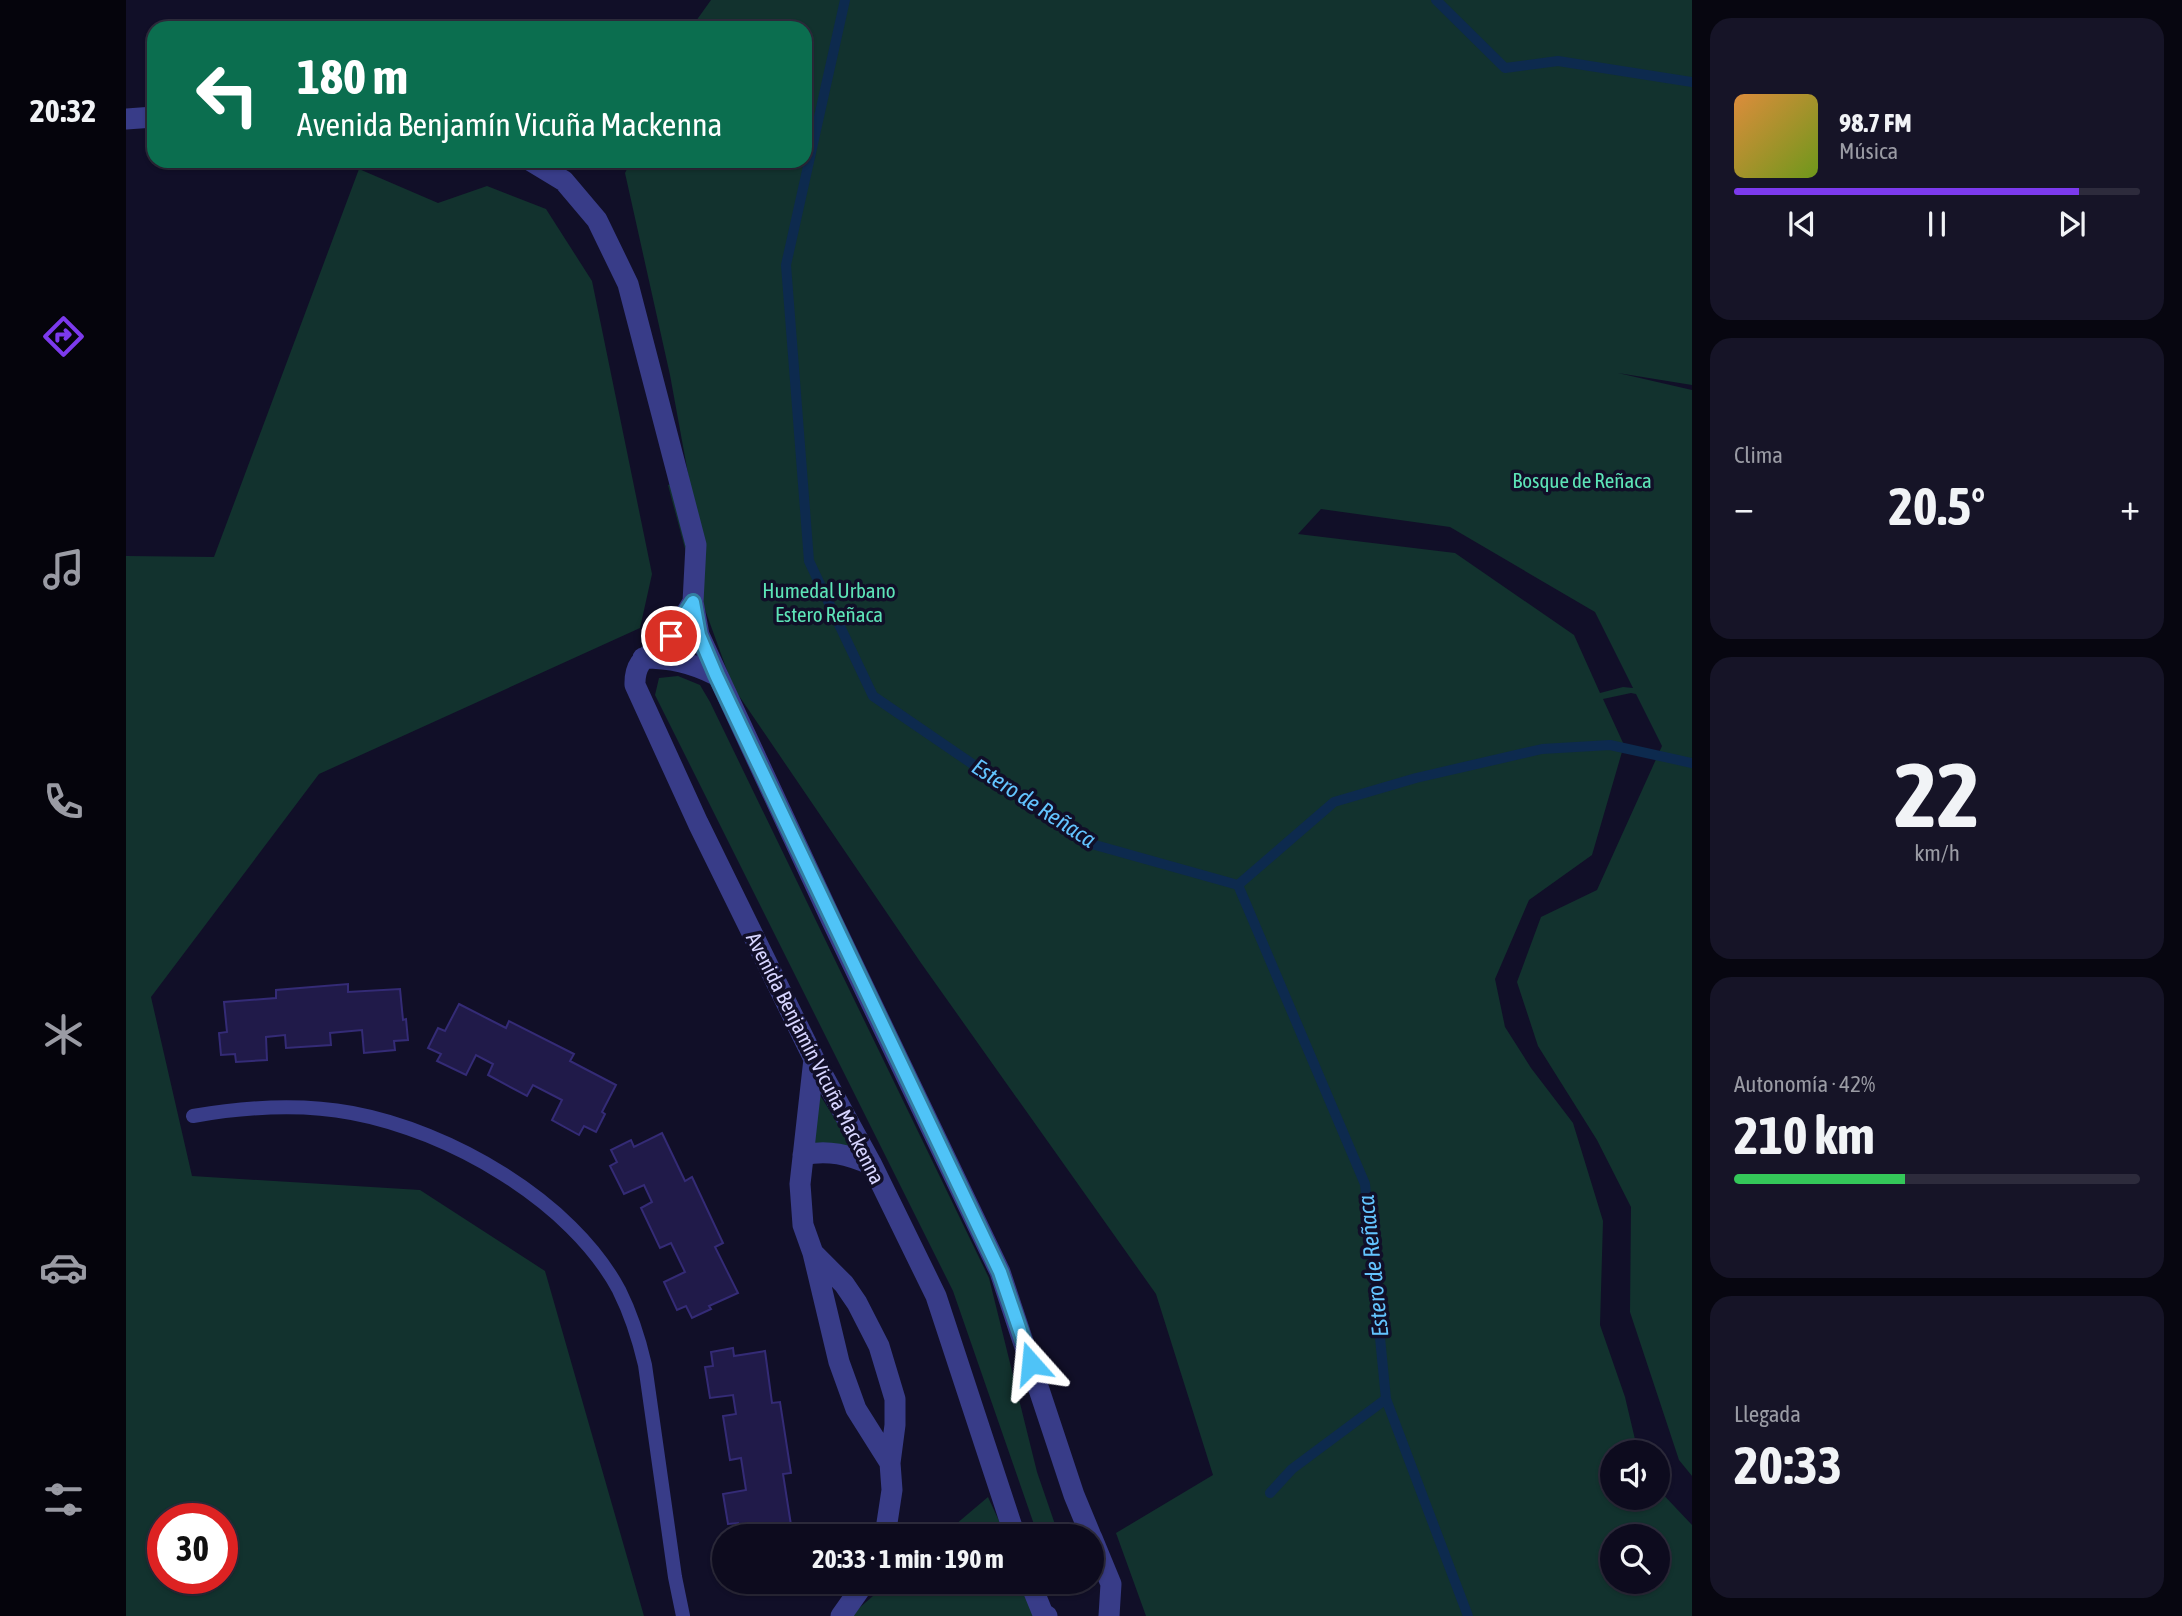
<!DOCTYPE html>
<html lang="es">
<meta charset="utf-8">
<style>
body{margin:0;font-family:"Asap Condensed",sans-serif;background:#161427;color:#f1f3f6;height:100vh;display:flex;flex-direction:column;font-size:26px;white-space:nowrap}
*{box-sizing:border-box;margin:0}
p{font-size:23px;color:#9a9ba4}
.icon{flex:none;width:38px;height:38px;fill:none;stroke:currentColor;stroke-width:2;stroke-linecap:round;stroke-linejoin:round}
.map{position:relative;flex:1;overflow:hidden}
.drawer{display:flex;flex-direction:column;gap:18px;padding:18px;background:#070610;width:490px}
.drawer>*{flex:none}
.guide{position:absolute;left:21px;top:21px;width:665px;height:147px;border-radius:21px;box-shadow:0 2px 5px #0004,0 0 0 2px #2d2b3c;background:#0b6e4f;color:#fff;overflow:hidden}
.controls{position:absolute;left:1474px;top:1440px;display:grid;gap:14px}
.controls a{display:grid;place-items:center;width:70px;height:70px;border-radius:50%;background:#0d0b1e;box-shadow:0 2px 5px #0004,0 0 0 2px #2d2b3c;font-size:35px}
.speed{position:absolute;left:21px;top:1503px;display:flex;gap:14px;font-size:35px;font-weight:700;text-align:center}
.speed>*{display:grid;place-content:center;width:91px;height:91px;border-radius:50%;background:#0d0b1e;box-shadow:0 2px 5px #0004,0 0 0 2px #2d2b3c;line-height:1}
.speed .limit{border:10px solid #d22;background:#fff;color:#111}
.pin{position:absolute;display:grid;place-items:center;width:60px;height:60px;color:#fff;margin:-30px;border:4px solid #fff;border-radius:50%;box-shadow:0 2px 7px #0007}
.me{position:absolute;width:77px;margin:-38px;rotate:342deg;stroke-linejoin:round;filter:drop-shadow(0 0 5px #0008)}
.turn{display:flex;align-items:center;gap:24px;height:147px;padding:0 35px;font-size:32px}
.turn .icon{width:91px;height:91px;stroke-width:2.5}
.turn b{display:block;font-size:49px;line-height:60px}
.big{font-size:52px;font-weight:700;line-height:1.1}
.drawer .widget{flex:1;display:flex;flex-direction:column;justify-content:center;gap:10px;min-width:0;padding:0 24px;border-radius:21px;background:#161427}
.drawer .dial{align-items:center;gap:0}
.dial b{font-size:91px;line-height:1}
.song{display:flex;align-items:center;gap:21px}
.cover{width:84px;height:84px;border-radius:10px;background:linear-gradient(135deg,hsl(30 70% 55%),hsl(80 70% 35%))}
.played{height:7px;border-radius:4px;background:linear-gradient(90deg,#7c3aed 85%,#2d2b3c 85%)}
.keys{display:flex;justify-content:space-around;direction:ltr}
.heat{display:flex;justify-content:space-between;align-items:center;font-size:38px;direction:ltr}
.charge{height:10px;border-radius:5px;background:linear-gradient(90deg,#34c759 42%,#2d2b3c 0)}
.trip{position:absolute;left:586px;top:1524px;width:392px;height:70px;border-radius:35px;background:#0d0b1e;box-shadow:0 2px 5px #0004,0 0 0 2px #2d2b3c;font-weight:700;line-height:70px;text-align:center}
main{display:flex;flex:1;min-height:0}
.menu{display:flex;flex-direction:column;width:126px;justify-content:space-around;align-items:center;background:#05040c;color:#9a9ba4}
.menu .icon{width:49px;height:49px}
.menu .current{color:#7c3aed}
.menu b{font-size:32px;color:#f1f3f6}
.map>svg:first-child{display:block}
</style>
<main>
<nav class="menu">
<b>20:32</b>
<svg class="icon current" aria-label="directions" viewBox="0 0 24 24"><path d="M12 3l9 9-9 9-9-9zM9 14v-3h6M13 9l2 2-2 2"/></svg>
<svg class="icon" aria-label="music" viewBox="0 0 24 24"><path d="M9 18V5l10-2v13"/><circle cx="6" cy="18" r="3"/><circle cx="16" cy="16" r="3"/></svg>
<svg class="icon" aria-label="phone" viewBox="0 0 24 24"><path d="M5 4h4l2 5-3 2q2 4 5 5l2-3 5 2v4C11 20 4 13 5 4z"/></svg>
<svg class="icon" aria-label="climate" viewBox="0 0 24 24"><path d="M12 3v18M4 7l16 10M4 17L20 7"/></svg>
<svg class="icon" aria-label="car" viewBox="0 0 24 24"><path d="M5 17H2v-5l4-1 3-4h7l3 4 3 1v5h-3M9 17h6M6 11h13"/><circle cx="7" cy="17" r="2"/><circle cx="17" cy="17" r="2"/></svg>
<svg class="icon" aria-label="filters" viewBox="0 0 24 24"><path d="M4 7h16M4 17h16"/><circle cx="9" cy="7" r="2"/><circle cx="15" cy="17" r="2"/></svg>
</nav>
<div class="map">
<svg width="1566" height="1616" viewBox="0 0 1566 1616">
<rect width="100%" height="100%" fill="#110f28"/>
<!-- green -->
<path fill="#12322e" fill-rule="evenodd" d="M585 0H1566V385L1492 373 1566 390V1476L1553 1460 1504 1312 1505 1207 1471 1140 1412 1046 1391 982 1415 917 1471 890 1536 746 1510 694 1505 693 1477 699 1498 745 1466 855 1403 900 1369 979 1379 1027 1405 1068 1447 1123 1477 1221 1474 1325 1499 1397 1512 1452H1486V1498H1531V1488L1566 1525V1616H1020L990 1533 1087 1475 1030 1294 795 963 607 687 565 571 542 485 563 479 544 375 499 173 505 161H679V28H565ZM1195 509 1324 527 1469 612 1507 688 1497 687 1474 693 1448 635 1329 553 1172 534ZM1486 1536H1531V1582H1486Z
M233 169 312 203 361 186 420 209 466 281 526 574 514 628 193 774 25 997 66 1176 294 1190 419 1271 518 1616H0V556L88 557ZM37 1519H96V1578H37Z
M552 676 574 685 584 702 863 1278 911 1472 933 1536H912L827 1291 529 695 533 678Z
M692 1092 729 1151 685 1144Z
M862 1497 880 1536H816Z
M763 1582H901L916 1616H724Z"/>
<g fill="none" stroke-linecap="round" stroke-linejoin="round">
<!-- stream -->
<path stroke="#0d2a4e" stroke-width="10" d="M719 0 660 265 683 561 747 696 962 843 1112 885 1239 1184 1260 1399 1342 1616
M1310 0 1379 68 1432 61 1566 82
M1112 885 1208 802 1290 778 1416 749 1484 745 1566 763
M1144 1493 1166 1469 1260 1399"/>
</g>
<!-- building -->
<path fill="#201a49" stroke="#342b76" stroke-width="2" d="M222 984V992L274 989 277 1020 280 1019 282 1040 268 1041 269 1050 238 1053 236 1030 204 1033 205 1045 160 1048 159 1035 140 1037 141 1060 110 1062 109 1054 95 1055 93 1033 101 1032 98 1002 150 998V990Z
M333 1004 380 1028 383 1021 448 1054 444 1061 490 1085 476 1112 479 1114 470 1132 458 1126 453 1135 426 1120 436 1100 407 1085 401 1096 362 1075 367 1064 350 1055 340 1075 311 1061 315 1054 302 1048 312 1028 319 1031Z
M536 1133 559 1181 566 1177 597 1243 589 1247 612 1293 583 1306 585 1309 566 1318 560 1306 551 1310 538 1282 559 1272 545 1243 534 1248 515 1208 526 1202 518 1185 498 1194 484 1166 491 1162 485 1150 505 1140 508 1147Z
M607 1348 608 1356 639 1351 646 1403 654 1402 665 1473 657 1474 665 1525 634 1530V1533L614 1536 612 1523 602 1524 597 1494 620 1490 615 1458 604 1460 597 1416 610 1414 607 1395 584 1398 579 1367 587 1366 585 1352Z"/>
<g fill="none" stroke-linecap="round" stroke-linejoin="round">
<!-- lane -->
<path stroke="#383c88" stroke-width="14" d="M67 1116C119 1107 173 1103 226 1113 323 1131 445 1200 493 1290 505 1314 513 1339 519 1365L549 1577 557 1616"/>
<!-- street -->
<path stroke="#383c88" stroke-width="21" d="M0 119 28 117
M405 161 438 181 471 220 502 284 570 545 567 602 573 635 706 921 874 1272 948 1495 965 1536
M567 602C560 613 553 625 545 635 529 655 508 655 509 685L572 823 688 1059 746 1165 810 1296 889 1536
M517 658C545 658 566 663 590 675
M688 1059 674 1184 677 1225 687 1253 713 1362 730 1409 764 1463
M677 1155C702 1149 723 1155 746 1165
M687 1253 718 1284 731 1303 753 1346 769 1399V1425L764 1463 766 1490 759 1536
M966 1538 985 1584 983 1616
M904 1582 917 1614 921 1616
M715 1616 739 1582"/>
</g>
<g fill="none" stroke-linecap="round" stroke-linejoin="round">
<defs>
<path id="route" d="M545 636 567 602 573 635 590 675 874 1272 905 1363"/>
</defs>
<!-- route casing -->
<use href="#route" stroke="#337fa1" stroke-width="18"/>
<!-- route -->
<use href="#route" stroke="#4fc3f7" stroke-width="12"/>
</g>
<g text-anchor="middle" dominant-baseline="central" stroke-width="7" stroke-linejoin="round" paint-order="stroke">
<!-- park labels -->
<g font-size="21" fill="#5de4b7" stroke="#110f28">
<text x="1456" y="480">Bosque de Reñaca</text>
<text x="703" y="590">Humedal Urbano<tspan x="703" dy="24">Estero Reñaca</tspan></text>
</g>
<!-- street labels -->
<g font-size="21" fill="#d7d5ff" stroke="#110f28">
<text transform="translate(690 1058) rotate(63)">Avenida Benjamín Vicuña Mackenna</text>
</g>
<!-- water labels -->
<g font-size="23" font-style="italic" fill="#63c4ff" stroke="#110f28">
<text transform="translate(908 803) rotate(33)">Estero de Reñaca</text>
<text transform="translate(1247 1266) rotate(-96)">Estero de Reñaca</text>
</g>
</g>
</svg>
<div class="controls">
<a><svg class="icon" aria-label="sound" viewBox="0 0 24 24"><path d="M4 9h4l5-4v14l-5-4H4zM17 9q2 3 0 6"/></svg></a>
<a><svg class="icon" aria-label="search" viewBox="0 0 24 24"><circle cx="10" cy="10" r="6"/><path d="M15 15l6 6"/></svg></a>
</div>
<div class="speed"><div class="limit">30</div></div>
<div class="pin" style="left:545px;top:636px;background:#d93025"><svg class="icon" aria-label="arrive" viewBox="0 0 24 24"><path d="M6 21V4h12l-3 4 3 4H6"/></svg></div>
<svg class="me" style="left:905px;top:1363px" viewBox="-20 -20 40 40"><path d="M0-17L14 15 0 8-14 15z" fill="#4fc3f7" stroke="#fff" stroke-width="4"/></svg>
<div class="trip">20:33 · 1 min · 190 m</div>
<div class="guide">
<div class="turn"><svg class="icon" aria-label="left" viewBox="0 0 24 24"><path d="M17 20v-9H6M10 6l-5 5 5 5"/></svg><div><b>180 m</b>Avenida Benjamín Vicuña Mackenna</div></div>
</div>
</div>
<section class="drawer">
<div class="widget">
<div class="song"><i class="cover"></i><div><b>98.7 FM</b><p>Música</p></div></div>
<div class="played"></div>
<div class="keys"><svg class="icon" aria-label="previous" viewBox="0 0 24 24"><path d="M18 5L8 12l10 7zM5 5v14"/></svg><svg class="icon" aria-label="pause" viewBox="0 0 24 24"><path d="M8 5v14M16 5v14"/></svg><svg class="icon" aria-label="next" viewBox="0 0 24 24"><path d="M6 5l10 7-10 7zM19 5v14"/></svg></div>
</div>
<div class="widget"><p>Clima</p>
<div class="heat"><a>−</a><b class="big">20.5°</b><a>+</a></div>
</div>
<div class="widget dial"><b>22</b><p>km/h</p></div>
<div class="widget"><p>Autonomía · 42%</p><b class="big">210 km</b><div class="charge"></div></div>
<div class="widget"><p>Llegada</p><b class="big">20:33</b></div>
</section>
</main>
